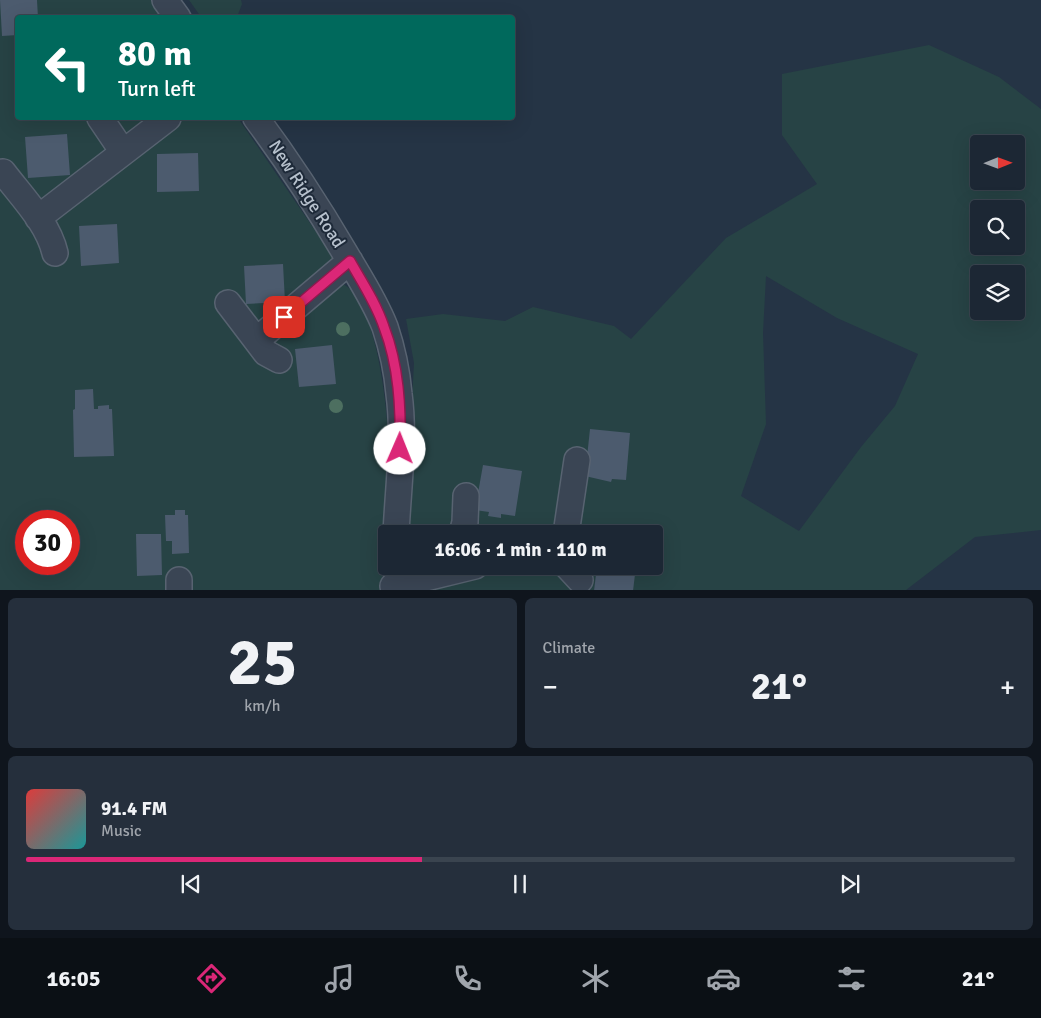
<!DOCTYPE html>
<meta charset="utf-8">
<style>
body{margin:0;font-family:Signika,sans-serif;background:#252f3c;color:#f1f3f6;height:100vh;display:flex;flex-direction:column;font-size:19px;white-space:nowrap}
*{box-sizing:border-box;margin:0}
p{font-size:16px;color:#a0a5ac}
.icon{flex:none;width:28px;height:28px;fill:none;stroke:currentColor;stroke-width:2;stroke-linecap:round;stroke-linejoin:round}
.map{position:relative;height:590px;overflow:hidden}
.drawer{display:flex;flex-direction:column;gap:8px;padding:8px;background:#0f151d;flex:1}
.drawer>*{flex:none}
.top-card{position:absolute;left:15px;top:15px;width:500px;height:105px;border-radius:5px;box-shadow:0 5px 20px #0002,0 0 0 1px #3a444f;background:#00695c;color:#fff;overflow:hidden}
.needle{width:32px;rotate:89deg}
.fabs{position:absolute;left:970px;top:135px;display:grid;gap:10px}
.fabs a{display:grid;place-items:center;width:55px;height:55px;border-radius:5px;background:#1c2734;box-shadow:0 5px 20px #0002,0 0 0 1px #3a444f;font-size:25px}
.speed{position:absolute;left:15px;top:510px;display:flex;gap:10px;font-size:25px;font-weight:700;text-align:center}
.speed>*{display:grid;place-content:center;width:65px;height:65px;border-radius:50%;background:#1c2734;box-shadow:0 5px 20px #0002,0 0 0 1px #3a444f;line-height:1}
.speed .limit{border:8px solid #d22;background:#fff;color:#111}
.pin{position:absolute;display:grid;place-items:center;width:42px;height:42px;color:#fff;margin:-21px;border-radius:10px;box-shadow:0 2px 8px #0006}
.me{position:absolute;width:55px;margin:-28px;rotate:1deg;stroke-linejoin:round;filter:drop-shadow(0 0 4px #0008)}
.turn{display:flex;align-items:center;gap:18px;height:105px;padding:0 20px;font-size:22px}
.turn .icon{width:65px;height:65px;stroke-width:2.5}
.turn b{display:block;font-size:35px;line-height:42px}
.big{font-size:38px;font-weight:700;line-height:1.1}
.drawer .widget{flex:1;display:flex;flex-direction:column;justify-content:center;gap:8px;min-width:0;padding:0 18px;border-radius:8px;background:#252f3c}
.drawer .dial{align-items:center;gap:0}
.dial b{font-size:65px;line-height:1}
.song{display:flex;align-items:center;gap:15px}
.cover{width:60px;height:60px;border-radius:8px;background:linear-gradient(135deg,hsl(0 70% 55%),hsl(180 70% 35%))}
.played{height:5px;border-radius:2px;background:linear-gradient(90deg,#db2777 40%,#3a444f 40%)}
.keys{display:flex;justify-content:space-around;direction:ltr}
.heat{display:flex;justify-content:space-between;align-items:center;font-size:28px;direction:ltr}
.drawer .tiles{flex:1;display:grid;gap:8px;grid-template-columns:1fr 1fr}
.widget:last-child{grid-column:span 2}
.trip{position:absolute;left:378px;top:525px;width:285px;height:50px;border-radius:5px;background:#1c2734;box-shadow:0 5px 20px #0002,0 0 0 1px #3a444f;font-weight:700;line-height:50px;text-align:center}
.tab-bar{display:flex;height:80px;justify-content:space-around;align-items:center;background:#0b1015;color:#a0a5ac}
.tab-bar .icon{width:35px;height:35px}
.tab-bar .selected{color:#db2777}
.tab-bar b{font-size:22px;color:#f1f3f6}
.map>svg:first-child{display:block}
</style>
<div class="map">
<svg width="1041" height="591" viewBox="0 0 1041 591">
<rect width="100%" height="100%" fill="#253445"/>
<!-- green -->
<path fill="#274345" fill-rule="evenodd" d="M0 0H153L170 17 18 18V118H238L336 261 339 283C372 289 385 390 387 420 389 476 384 534 382 590H0ZM26 521H69V564H26Z
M189 0H241L242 4 237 17H201Z
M929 45 999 77 1041 109V530L975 537 906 590 401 591 403 566H654V534H405L414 363 406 319 443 314 505 321 533 307 614 326 631 339 726 238 817 184 782 135V74ZM979 144H1016V181H979ZM979 209H1016V246H979ZM979 274H1016V311H979ZM766 276 837 318 918 354 895 406 861 447 799 531 741 496 766 424 763 333Z"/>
<!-- building -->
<path fill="#4c5b6e" d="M0 0H37L38 18H18V35L2 36Z
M67 134 70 175 28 178 25 137Z
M198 153 199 191 157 192V154Z
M117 224 119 263 81 266 79 226Z
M283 264 285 302 246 304 244 266Z
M332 345 336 384 299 387 295 349Z
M93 389 94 409H98V406L109 405V409H112L114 456 74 457 73 410 75 409V390Z
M590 429 630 433 626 480 612 479 611 482 585 476Z
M483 465 522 471 515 516 501 514V518L488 516 489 512 475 510Z
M175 510H185V515H188L189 553 172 554V541H166L165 515H175Z
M136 534H161L162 575 137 576Z
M597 566H636L633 591H594Z"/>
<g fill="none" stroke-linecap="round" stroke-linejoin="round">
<defs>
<path id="minor" d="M165 0 178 18
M100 118 123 152
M256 118C288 161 318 207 345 253 359 277 375 301 385 327 392 348 397 371 399 394 405 439 398 488 396 534
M3 172C22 197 48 223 55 253
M38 218 168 118
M228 303 266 353 279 360
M258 339 350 261
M462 534 465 522 466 496
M566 534 577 460
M567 566 580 580
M393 586 475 566
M179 591V580"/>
</defs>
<!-- minor casing -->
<use href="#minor" stroke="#586371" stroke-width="28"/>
<!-- minor -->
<use href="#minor" stroke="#3a4554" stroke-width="25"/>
</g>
<!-- trees -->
<g fill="#4d6f60">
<circle cx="343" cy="329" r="7"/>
<circle cx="336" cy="406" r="7"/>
</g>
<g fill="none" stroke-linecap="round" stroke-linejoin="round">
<defs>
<path id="route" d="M284 317 350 261C362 282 376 303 384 327 399 366 401 408 400 449"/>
</defs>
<!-- route casing -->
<use href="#route" stroke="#8e194d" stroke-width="12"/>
<!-- route -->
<use href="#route" stroke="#db2777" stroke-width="9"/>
</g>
<g text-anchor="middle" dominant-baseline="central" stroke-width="4" stroke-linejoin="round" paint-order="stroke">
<!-- street labels -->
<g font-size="18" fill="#b7c1cd" stroke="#1e2a39">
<text transform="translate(307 194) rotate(57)">New Ridge Road</text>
</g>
</g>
</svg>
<div class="fabs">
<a><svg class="needle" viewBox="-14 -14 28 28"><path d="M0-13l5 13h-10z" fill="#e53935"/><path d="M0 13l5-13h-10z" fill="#a0a5ac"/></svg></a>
<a><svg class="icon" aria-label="search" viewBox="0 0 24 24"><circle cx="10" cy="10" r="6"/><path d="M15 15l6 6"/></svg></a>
<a><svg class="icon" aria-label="layers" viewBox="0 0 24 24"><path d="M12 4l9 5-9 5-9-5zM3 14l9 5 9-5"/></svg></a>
</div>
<div class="speed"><div class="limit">30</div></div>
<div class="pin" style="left:284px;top:317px;background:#d93025"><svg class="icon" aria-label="arrive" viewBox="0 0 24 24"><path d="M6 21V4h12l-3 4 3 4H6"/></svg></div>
<svg class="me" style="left:400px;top:449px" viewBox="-20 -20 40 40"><circle r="19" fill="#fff"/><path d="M0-13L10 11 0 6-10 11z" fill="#db2777"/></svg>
<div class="trip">16:06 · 1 min · 110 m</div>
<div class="top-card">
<div class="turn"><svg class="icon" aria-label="left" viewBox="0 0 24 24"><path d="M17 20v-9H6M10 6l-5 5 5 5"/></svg><div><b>80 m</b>Turn left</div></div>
</div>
</div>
<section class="drawer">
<div class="tiles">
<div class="widget dial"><b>25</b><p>km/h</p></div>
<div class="widget"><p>Climate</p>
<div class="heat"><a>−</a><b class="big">21°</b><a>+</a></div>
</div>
<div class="widget">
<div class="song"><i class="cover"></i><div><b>91.4 FM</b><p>Music</p></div></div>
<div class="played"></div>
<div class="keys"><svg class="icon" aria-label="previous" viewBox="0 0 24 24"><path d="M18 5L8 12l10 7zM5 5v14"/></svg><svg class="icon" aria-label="pause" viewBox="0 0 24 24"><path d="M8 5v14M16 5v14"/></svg><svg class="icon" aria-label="next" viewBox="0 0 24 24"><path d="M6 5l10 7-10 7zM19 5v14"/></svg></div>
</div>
</div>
</section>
<nav class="tab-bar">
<b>16:05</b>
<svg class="icon selected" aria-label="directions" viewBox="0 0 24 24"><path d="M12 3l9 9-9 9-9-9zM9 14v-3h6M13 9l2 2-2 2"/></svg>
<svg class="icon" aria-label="music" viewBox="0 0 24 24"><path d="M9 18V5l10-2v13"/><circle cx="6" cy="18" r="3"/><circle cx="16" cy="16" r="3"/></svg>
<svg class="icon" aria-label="phone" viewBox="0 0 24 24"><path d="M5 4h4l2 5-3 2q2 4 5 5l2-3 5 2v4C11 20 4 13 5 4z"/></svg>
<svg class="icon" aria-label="climate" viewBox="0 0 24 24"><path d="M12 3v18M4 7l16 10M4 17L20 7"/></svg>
<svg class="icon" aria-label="car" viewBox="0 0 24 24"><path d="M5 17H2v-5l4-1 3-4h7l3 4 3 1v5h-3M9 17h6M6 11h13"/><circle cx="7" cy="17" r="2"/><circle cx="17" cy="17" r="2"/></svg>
<svg class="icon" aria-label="filters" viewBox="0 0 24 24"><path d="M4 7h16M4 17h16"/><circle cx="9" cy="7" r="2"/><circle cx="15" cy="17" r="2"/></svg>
<b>21°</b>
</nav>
